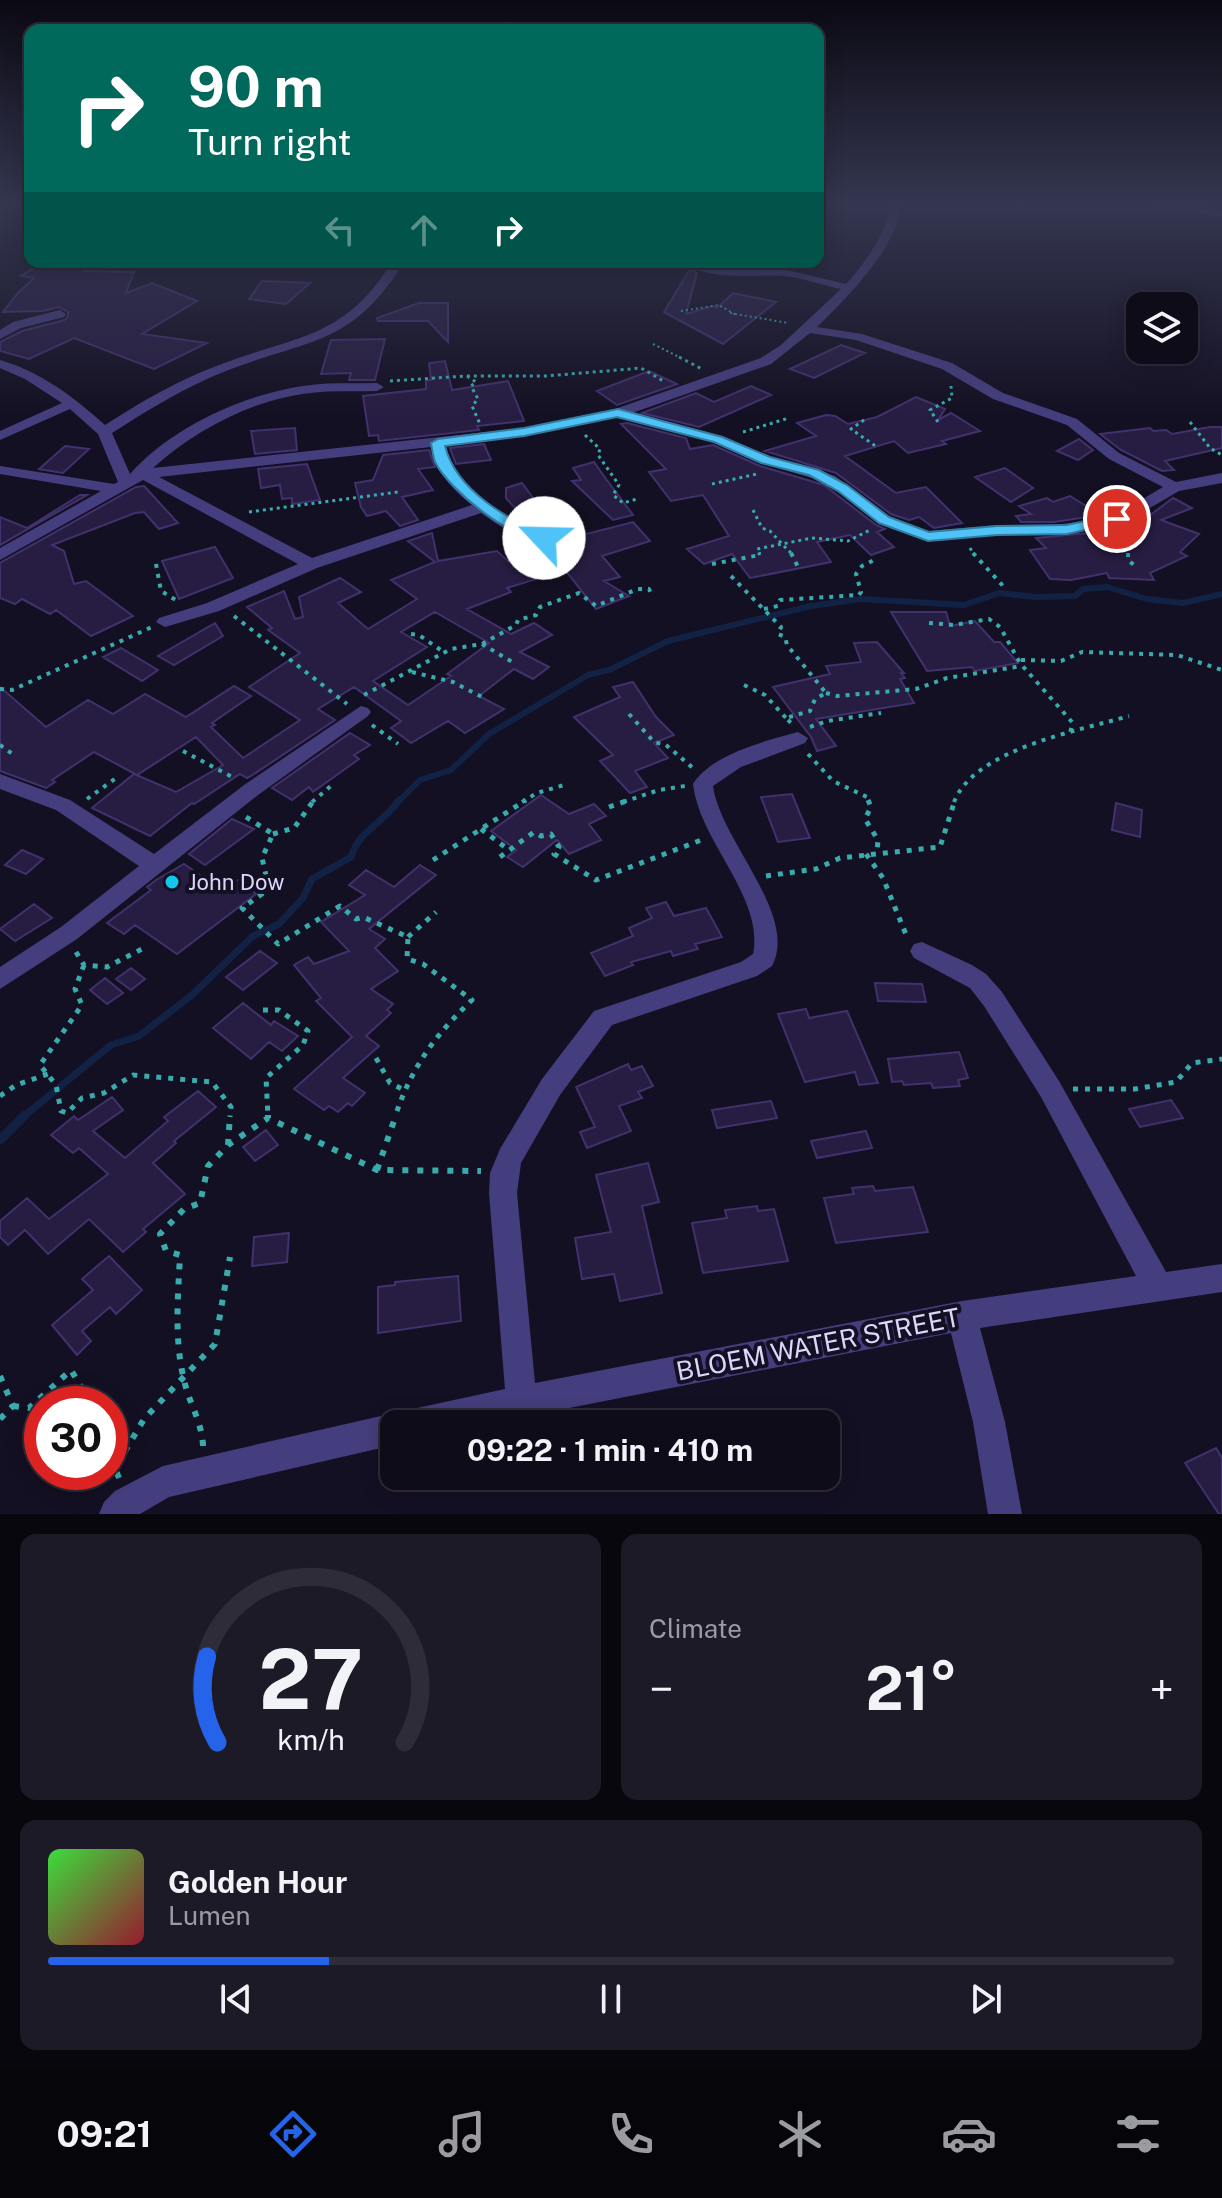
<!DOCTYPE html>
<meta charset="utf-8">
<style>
body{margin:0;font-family:"Public Sans",sans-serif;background:#1d1a27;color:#f1f3f6;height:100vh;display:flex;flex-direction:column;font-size:30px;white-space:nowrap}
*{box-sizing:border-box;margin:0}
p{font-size:26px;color:#9b9ba2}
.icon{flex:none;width:44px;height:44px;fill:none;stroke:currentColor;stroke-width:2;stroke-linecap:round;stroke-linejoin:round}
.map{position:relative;height:1514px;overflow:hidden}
.sheet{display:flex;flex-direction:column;gap:20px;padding:20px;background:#08070e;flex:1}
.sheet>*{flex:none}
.banner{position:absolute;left:24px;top:24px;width:800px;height:244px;border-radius:16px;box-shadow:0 4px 20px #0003,0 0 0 2px #2f2c39;background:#00695c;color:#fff;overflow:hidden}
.tools{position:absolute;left:1126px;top:292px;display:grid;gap:16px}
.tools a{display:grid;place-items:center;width:72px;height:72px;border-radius:16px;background:#0f0c1a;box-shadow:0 4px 20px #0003,0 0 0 2px #2f2c39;font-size:40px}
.speed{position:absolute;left:24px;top:1386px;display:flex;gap:16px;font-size:40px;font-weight:700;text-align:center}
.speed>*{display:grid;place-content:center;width:104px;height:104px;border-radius:50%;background:#0f0c1a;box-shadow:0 4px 20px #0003,0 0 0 2px #2f2c39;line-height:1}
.speed .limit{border:12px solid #d22;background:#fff;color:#111}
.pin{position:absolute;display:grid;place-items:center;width:68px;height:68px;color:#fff;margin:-34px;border:4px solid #fff;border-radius:50%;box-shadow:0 2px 8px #0007}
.me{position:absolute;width:88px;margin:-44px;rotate:294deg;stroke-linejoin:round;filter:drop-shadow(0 0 6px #0008)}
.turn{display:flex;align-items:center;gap:28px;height:168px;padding:0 32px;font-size:36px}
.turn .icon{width:104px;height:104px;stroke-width:2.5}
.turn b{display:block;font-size:56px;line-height:68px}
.lanes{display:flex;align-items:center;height:76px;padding:0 32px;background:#0003;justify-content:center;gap:40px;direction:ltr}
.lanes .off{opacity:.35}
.big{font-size:60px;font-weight:700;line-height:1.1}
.sheet .widget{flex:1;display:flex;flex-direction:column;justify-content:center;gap:12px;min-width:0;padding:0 28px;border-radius:16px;background:#1d1a27}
.sheet .dial{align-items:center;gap:0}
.dial svg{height:208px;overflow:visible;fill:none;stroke:#2f2c39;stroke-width:7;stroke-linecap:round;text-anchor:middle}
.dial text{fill:#f1f3f6;stroke:none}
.song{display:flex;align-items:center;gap:24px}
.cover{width:96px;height:96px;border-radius:12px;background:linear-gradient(135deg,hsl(120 70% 55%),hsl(350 70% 35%))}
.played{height:8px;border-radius:4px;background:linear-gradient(90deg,#2563eb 25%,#2f2c39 25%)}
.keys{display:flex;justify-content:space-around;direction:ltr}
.heat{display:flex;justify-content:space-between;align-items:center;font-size:44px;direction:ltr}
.sheet .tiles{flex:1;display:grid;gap:20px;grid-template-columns:1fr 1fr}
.widget:last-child{grid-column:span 2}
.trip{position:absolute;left:380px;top:1410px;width:460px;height:80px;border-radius:16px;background:#0f0c1a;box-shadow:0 4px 20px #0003,0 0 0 2px #2f2c39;font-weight:700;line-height:80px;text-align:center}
.dock{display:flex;height:128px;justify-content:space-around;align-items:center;background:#06050a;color:#9b9ba2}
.dock .icon{width:56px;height:56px}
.dock .on{color:#2563eb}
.dock b{font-size:36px;color:#f1f3f6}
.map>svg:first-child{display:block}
</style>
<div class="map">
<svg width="1222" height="1514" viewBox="0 0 1222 1514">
<rect width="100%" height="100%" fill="#141023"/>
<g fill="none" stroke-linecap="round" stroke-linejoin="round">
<!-- stream-far2 -->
<path stroke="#122245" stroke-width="6" d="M398 802 420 780 451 770 489 734 588 675 609 670 668 641 811 606 861 599 964 605 999 593 1035 597 1075 596 1083 589 1107 587 1147 599 1183 603 1222 594"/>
<!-- stream-far1 -->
<path stroke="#122245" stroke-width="7" d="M23 1117 111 1045 139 1036 192 995 253 936 279 924 303 898 312 879 351 857C360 829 382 825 399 800"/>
<!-- stream -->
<path stroke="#122245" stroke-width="9" d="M0 1140 25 1115"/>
</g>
<!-- building -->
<path fill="#271d42" stroke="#41316c" stroke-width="2" fill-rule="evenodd" d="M44 262H88L84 271 134 272 126 293 152 283 197 301 142 334 207 343 154 369 74 338 29 359 0 351V342L22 331 65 320 68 316V312L59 307 42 311 3 312 17 294 34 278 21 276Z
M690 269 697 273 686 314 713 306 717 308 733 293 776 302 723 344 664 312Z
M262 281 310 283 286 304 249 299Z
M419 303H448V342L428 321H378L377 318Z
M385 339 375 380H349L351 373 321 374 331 340Z
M841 345 865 353 814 378 790 369Z
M445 361 452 390 508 381 524 421 477 426 479 430 379 441 378 435 369 436 363 396 426 389V380H431L429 363Z
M649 371 677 384 617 405 597 391Z
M751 386 771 395 699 427 642 413 696 393 714 402Z
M916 397 945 409 938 420 951 413 980 431 942 441 946 444 908 453 894 441 845 456 896 493 926 487 962 523 934 528 919 517 909 520 891 514 836 473 765 451 816 436 797 423 826 415 835 416 848 424 877 417Z
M627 423 686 438 690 449 713 445 760 466 824 485 876 525 885 529 877 532 894 547 871 555 850 535 817 542 831 562 750 578 732 554 704 564 687 549 729 536 703 495 671 501 649 472 666 469 621 424Z
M1210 427H1222V448L1165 461 1174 470 1162 471 1121 450 1100 434 1150 428 1153 431 1166 430 1172 434Z
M295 428 297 450 255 454 251 431Z
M1079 439 1093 450 1078 460 1057 451Z
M484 444 491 460 456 464 450 448Z
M65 446 89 449 63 473 39 469Z
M429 450 435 467 418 469 433 490 402 497 418 520 400 526 386 511 367 516 361 507 355 483 373 480 383 455Z
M594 462 606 479 633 515 613 520 572 481 581 480 573 468Z
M307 464 320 500 292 504V498L282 499 280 485 261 488 258 469Z
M1005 468 1033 488 1011 502 975 477Z
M522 483 537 503V512L522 516 506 498V488Z
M144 486 178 523 159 529 144 512 135 513 52 545 64 551 74 584 86 581 133 616 91 636 56 610 50 614 22 599 15 604 0 598V563L136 487Z
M80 495H87L0 545V517L27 528Z
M1070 496 1101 515 1054 522H1021L1016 516 1031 514 1019 506 1047 498 1053 502Z
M1173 498 1192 508 1161 520 1199 534 1180 552 1187 556 1150 573 1154 580 1109 578 1107 573 1071 580 1050 579 1030 550 1046 548 1036 538 1098 532 1119 525 1129 531Z
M633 522 650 541 602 556 620 577 604 581 629 596 596 609 565 570 507 588 511 592 467 609 511 634 534 623 552 635 520 652 549 667 533 679 514 669 479 696 504 709 465 733 448 721 411 743 391 728 401 721 354 687 318 709 335 720 251 776 247 778 240 774 194 804 192 803 150 836 92 808 134 774 176 792 223 765 196 737 137 775 94 752 52 780 55 782 46 788 0 771V687L46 727 88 700 113 714 145 694 186 717 234 686 251 696 212 723 215 725 211 727 243 758 300 720 249 687 300 653 268 630 272 628 247 607 284 591 295 619 303 617 299 597 340 578 361 592 338 603 368 629 417 599 391 580 435 562 408 541 432 533 438 561 497 551 509 562 562 548 559 541ZM435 612 489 643 447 674 451 676 408 705 373 681 427 647 401 632Z
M215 547 233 578 179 599 162 561Z
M891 612H946L950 626 975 621 994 642H1000L1018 663 975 671 972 667 927 671Z
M215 623 223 636 174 665 158 656Z
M877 642 904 673H901L905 678 900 679 914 703 816 719 836 746 817 751 811 737 773 687 830 674 826 666 861 662 854 643Z
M121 648 158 670 142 681 103 657Z
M633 682 656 717 674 735 654 743 668 758 635 771 647 787 630 793 600 761 613 755 574 717 620 697 613 687Z
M350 733 370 745 354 755 359 759 313 792 309 787 292 800 272 788Z
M792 794 810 838 778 842 761 797Z
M541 795 569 814 594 804 606 816 589 824 601 840 569 854 557 840 523 867 507 857 516 850 491 831Z
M1116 803 1142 810 1140 837 1112 830Z
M232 819 254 829 205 865 189 854Z
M22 850 43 859 26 874 5 865Z
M184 864 224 891 242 877 256 894 177 954 135 925 124 934 107 923 151 890 147 887 156 880Z
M420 865 436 875 369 929 385 939 375 948 398 971 371 989 393 1004 387 1010 391 1013 366 1036 379 1046 343 1078 365 1093 352 1106 348 1103 338 1112 329 1106 324 1110 294 1089 352 1037 316 1001 321 998 294 965 308 957 314 964 349 951 321 922 365 895 349 885 366 870 394 887Z
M666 902 674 916 706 908 722 937 695 944 698 949 673 956 671 951 631 962 633 965 605 976 591 953 633 936 629 928 652 918 646 908Z
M34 904 52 918 15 941 0 929Z
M260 951 277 963 243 990 226 977Z
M131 968 145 979 131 990 116 979Z
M105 978 123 993 107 1004 90 990Z
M875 983 922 984 926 1002 878 1001Z
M243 1003 271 1025 274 1021 298 1036 282 1051 269 1042 251 1059 213 1028Z
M806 1009 809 1018 847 1011 878 1083 859 1085 855 1072 805 1082 778 1014Z
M959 1052 968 1078 958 1080 960 1086 933 1088 931 1083 904 1085 902 1081 892 1082 888 1059Z
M628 1064 631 1070 642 1066 653 1086 638 1092 642 1098 619 1106 631 1131 587 1148 580 1132 595 1127 576 1087Z
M198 1091 216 1107 174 1141 176 1143 153 1163 185 1194 143 1229 146 1232 123 1252 89 1219 48 1254 25 1230 8 1245 0 1237V1221L27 1198 49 1219 108 1174 79 1148 73 1153 51 1135 74 1116 78 1120 112 1097 123 1110 93 1131 125 1158 168 1121 164 1117Z
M1171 1100 1183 1118 1140 1127 1129 1109Z
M771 1101 777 1118 717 1128 712 1110Z
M266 1130 278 1145 255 1161 243 1147Z
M866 1131 872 1148 817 1158 811 1141Z
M648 1163 659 1202 642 1206 662 1293 620 1301 614 1274 582 1279 575 1238 611 1232 596 1175Z
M873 1186 875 1191 913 1187 928 1232 836 1243 824 1198 854 1194 852 1188Z
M757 1206 758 1211 774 1209 788 1261 703 1273 692 1223 727 1218 725 1210Z
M289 1233 287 1262 252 1266 254 1237Z
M109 1256 142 1290 116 1314 110 1307 82 1331 91 1341 77 1355 52 1325 93 1290 82 1279Z
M458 1276 461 1321 378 1333V1287L395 1285V1282Z
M1216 1448 1222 1458V1514H1219L1185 1463Z"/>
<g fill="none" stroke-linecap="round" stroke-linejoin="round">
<!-- path-far4 -->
<path stroke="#38acad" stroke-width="2" stroke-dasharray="2 3" stroke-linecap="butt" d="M681 311 719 305 736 315
M730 313 788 323
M653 344 683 359"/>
<!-- path-far3 -->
<path stroke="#38acad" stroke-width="3" stroke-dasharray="3 4" stroke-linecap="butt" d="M679 357 702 369
M467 376 476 382 471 386 478 399 472 406 480 424
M390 381 466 376H546L641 368 665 382
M864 420 851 429 877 447
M938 422 930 410 952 398 951 386
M1190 422 1210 448 1222 455
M743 432 789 418
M585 435 600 449 598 455 619 485 613 495 623 503 637 499
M712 484 757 474
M753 510 762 528 770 531 782 544 812 538 848 541 872 529
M249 512 398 492
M1109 534 1129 555
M970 548 974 555
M760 555 757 549 782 544 793 555"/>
<!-- path-far2 -->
<path stroke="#38acad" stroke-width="4" stroke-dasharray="4 6" stroke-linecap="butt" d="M791 553 798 567
M973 553 1004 587
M1128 553V560L1134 565
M156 564 161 591 179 602
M712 564 760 555 759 553
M731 576 781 627 778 634 785 637 787 645 826 693 815 699 810 711 786 718 792 724
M764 609 778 606 780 600 859 595 861 592 856 574 862 566 874 560
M234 616 347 704
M929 623 954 625 989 619 1000 627 1020 663 1072 722 1070 735
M411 634 419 635 445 653
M482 644 514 663
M1021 660 1061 661 1082 652 1177 655 1222 670
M412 672 453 682 484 698
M744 685 765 695 786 718
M0 689 12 690 152 627
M826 693 837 696 916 689 947 678 1022 666
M364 695 451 649 482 644 516 625 518 620 536 615 540 607 579 593 596 606 638 589H649L652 596
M629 714 654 742 666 745 693 768
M372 725 398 744
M810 727 827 721 881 713
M0 745 14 755
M183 751 236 779
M808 754 833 781 867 797 869 802
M87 799 116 778
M312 802 332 785
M522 802 537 793 564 785
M623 802 659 790 685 786
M954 802C975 749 1078 731 1129 716"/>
<!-- path-far1 -->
<path stroke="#38acad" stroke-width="5" stroke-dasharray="5 7" stroke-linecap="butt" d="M868 800 871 807 865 819 878 840 877 852
M609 807 629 800
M246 817 273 834 262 858 268 884 262 894 242 908 278 944 340 906 356 919 363 917 408 937 407 959 423 964 472 1000C435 1035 411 1068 395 1117
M481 829 509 850
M273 834 294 828 314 800
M866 854 883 878 907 937
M500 857 534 832 541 836 551 834 559 847 554 854 596 880 704 839
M433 860 526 800
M766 876 816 869 840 858 940 847 955 800
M408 937 436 912
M76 952 84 965 107 967 142 949
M84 965 75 989 82 1005 40 1065 56 1085 61 1111 67 1113 82 1098 104 1093 133 1075 212 1082 231 1107 230 1117
M263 1010H279L308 1031 303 1045 266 1078 268 1117
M376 1058 390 1083 404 1090
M1073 1089H1135L1176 1082 1192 1063 1222 1059
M0 1096 16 1085 51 1073"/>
<!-- path -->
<path stroke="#38acad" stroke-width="6" stroke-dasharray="6 9" stroke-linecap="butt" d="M268 1115V1118
M228 1145 230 1115
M377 1170 396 1115
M0 1376 13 1406 0 1419
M13 1406 29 1408 71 1370 91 1404
M203 1446C202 1422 189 1403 184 1380 174 1339 178 1297 180 1255L166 1251 160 1234 184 1209 200 1203 208 1166 228 1145 268 1118 377 1170 481 1171
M110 1454 115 1468
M119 1478 115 1468 144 1419 215 1344 230 1257"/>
<!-- minor -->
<path fill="#453e7e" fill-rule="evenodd" d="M889 204H899C903 242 843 302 817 327L862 334 952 363 1003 393 1077 419 1119 453 1176 482 1222 473V483L1179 491 1138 515 1098 529 1054 535H997L928 541 878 523 825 482 761 463 714 442 617 417 524 436 446 445C453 490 509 524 550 535V541C526 546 500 526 481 513L317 568 219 611 165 627 156 622 159 618 207 603 298 564 143 480 0 560V548L101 491 0 474V466L114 484 118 482 98 434 70 409 0 440V431L62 403 25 379 0 368V360C41 372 74 397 105 425 141 402 178 380 219 365 297 335 343 340 392 262H404C351 347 310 338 226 371 185 387 148 410 112 433L130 474C172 427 242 395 303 386 327 382 352 384 377 383L384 387 377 391C352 392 327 390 302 394 248 402 193 432 153 468L524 428 615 409 761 358 781 345 841 289C822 285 803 278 784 276 755 274 713 281 688 265L690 263 787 270 846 284C862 267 891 228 889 204ZM810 333 856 340 942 369 993 399 1067 425 1109 459 1163 487 1126 509 1095 520 1054 525H997L929 531 890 517 835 476 771 457 723 436 632 413 771 364ZM431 447C435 471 453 490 472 505L312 558 159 477Z
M1152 204H1180L1222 211V217Z
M60 310 66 314 64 317 21 328 0 339V330L13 322Z
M361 706 368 708 371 712 368 716 258 795 77 939 0 989V967L61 927 139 866 56 810 0 789V774L70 800 154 854 244 785Z
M798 732 808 738 805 743 741 767 713 786C720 840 799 915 772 966L757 976 612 1025 560 1095 521 1163 517 1193 535 1383 962 1301 1136 1276 1041 1097 984 1006 970 988 914 958 910 951 914 944 922 942 972 965 986 974 1002 992 1059 1081 1166 1272 1222 1264V1292L980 1328 1005 1422 1022 1514H988L973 1422 951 1333 488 1424H394V1445L169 1497 140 1514H99L104 1502 115 1491 163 1466 394 1413 404 1417 406 1413 417 1408 505 1389 489 1193 490 1173 500 1149 542 1079 594 1011 741 962 753 954C765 898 699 841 693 784 712 754 765 741 798 732Z"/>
</g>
<!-- sky -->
<linearGradient id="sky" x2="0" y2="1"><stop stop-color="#0b0913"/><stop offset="0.49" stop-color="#343750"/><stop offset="1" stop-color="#343750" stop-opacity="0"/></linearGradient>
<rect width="1222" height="416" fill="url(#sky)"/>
<!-- route -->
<path fill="#4fc3f7" stroke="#337fa1" stroke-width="2" d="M618 409 722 437 770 457 819 470 847 485 889 517 929 532 997 526 1067 525 1117 514 1124 519 1122 522 1067 534 997 535 928 541 879 523 838 491 809 475 761 463 714 442 617 417 524 436 445 446C456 490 509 522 549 534V541C518 546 448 489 435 462 433 456 432 449 431 443L438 439 524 428Z"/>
<!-- markers -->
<circle fill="#11c7eb" stroke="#141023" stroke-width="3" cx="172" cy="882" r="8"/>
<g text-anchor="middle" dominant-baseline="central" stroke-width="8" stroke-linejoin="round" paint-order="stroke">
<!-- poi labels -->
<g font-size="22" fill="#dcd5fc" stroke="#141023" text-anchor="start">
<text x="188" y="882">John Dow</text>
</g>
<!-- near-street labels -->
<g font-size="26" fill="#dcd5fc" stroke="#141023">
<text transform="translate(818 1344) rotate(-11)">BLOEM WATER STREET</text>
</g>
</g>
</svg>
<div class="tools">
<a><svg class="icon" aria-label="layers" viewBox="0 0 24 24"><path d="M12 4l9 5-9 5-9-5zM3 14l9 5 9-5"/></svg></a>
</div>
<div class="speed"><div class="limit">30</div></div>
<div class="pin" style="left:1117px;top:519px;background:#d93025"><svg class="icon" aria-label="arrive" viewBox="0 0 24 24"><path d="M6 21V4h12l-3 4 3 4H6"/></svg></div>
<svg class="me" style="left:544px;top:538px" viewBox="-20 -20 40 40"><circle r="19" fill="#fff"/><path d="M0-13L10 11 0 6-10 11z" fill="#4fc3f7"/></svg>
<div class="trip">09:22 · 1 min · 410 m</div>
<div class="banner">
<div class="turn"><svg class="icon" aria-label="right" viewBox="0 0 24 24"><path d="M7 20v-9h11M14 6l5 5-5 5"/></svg><div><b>90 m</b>Turn right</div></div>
<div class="lanes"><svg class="icon off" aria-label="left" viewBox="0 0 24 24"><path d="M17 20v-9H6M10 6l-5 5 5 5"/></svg><svg class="icon off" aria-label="ahead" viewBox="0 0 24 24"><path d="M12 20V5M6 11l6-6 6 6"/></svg><svg class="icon" aria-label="right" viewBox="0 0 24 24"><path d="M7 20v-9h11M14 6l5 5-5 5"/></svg></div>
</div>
</div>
<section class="sheet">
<div class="tiles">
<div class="widget dial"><svg viewBox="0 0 100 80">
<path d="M14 69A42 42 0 1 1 86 69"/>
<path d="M14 69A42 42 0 0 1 10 36" stroke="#2563eb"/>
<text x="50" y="56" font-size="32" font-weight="700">27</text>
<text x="50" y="72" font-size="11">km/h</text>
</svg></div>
<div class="widget"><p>Climate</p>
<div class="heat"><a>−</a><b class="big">21°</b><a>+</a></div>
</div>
<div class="widget">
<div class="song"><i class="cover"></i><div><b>Golden Hour</b><p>Lumen</p></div></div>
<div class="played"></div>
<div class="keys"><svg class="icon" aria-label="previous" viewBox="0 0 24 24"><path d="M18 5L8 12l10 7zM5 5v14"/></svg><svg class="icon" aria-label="pause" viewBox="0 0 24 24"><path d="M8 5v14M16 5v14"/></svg><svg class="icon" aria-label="next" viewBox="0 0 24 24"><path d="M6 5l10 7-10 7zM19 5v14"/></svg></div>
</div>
</div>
</section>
<nav class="dock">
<b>09:21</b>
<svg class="icon on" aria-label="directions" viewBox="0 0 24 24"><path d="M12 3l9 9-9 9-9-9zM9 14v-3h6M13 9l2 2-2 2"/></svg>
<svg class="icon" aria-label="music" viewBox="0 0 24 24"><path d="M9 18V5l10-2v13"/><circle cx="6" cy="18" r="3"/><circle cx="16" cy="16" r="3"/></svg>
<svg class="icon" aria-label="phone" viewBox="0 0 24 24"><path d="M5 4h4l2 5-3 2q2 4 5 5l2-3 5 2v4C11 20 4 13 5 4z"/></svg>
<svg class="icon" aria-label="climate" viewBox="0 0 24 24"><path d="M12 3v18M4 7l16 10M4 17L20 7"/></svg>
<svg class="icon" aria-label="car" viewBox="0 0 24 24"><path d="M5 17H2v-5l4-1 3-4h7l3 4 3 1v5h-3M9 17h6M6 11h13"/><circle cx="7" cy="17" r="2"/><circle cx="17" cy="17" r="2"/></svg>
<svg class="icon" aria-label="filters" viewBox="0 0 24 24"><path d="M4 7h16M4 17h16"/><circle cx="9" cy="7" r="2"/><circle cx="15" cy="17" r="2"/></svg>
</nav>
